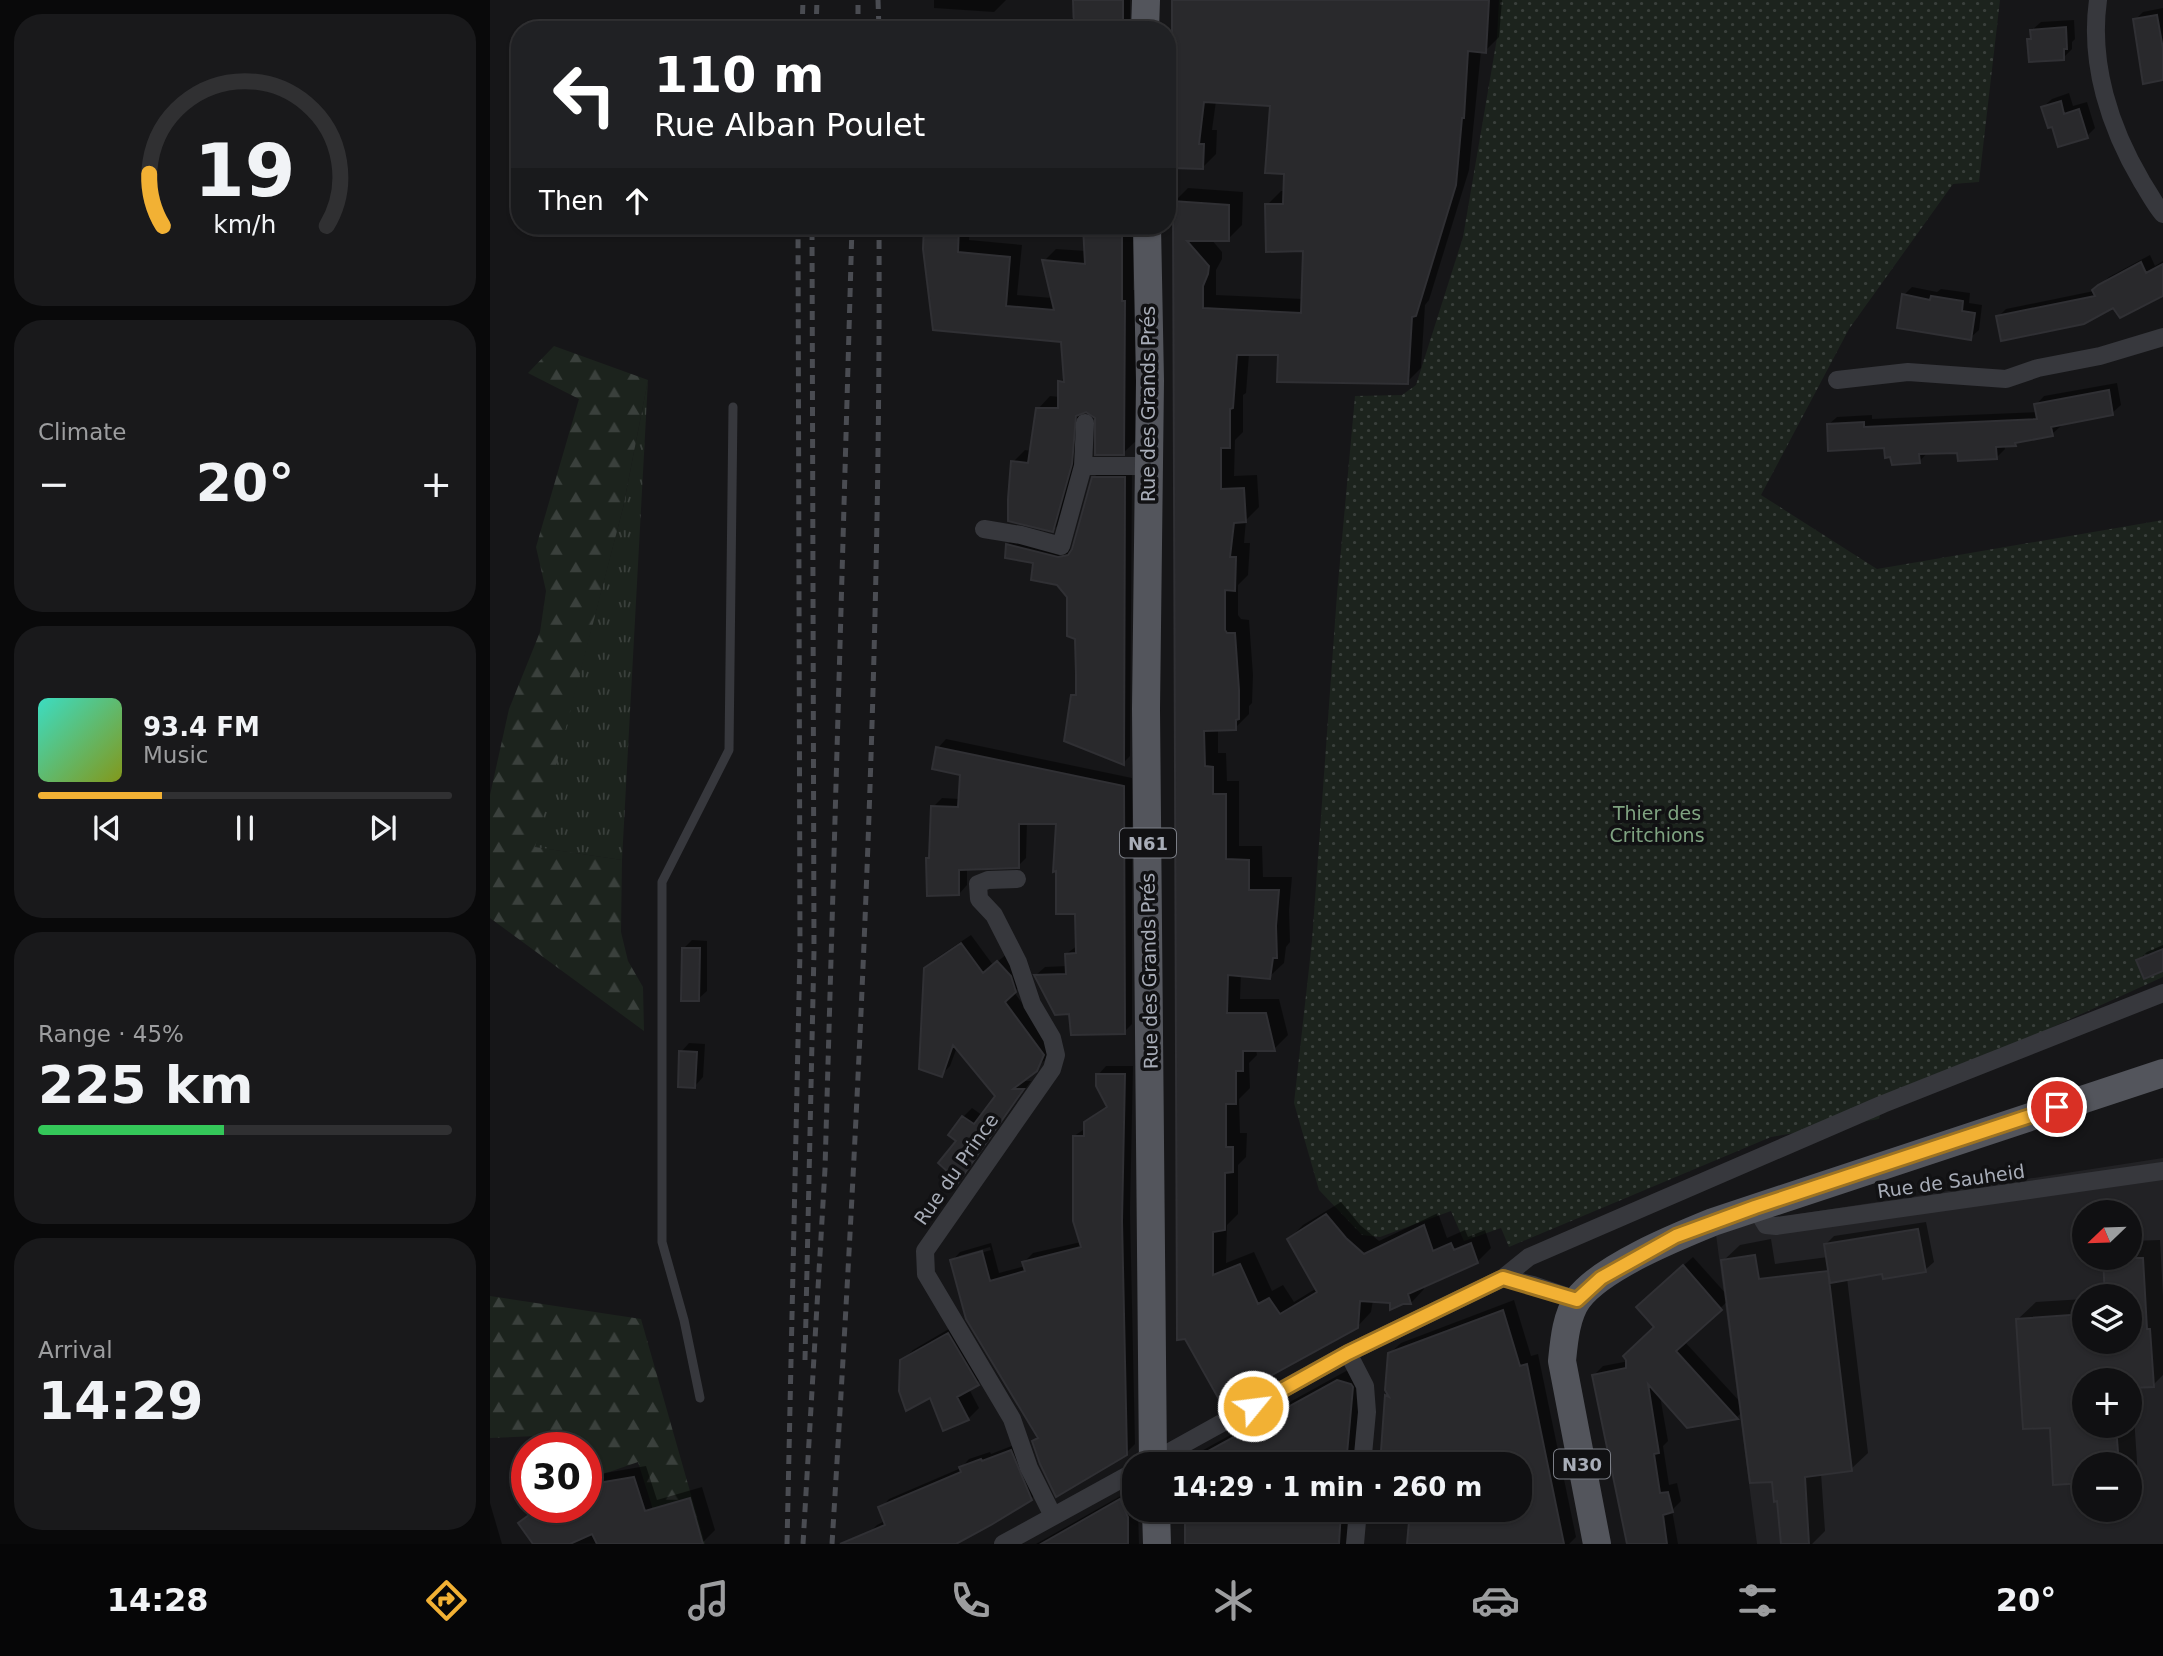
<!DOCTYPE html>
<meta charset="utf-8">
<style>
body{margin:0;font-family:"DejaVu Sans",sans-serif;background:#19191b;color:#f1f3f6;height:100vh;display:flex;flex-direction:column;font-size:26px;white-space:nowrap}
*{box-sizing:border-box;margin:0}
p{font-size:23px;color:#9c9d9f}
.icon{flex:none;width:38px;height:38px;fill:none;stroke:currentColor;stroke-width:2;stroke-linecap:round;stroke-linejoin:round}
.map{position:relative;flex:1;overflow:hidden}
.details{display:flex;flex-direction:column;gap:14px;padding:14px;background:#09090a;width:490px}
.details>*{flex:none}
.hud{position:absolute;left:21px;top:21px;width:665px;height:214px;border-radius:28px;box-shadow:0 2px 5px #0004,0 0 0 2px #303032;background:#202124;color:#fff;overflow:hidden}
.needle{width:46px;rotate:247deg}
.tools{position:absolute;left:1582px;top:1200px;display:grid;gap:14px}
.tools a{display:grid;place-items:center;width:70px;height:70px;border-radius:50%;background:#101012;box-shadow:0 2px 5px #0004,0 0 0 2px #303032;font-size:35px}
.speed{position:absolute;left:21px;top:1432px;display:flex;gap:14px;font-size:35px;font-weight:700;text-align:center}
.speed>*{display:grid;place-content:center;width:91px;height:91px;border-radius:50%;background:#101012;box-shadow:0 2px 5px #0004,0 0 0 2px #303032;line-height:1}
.speed .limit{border:10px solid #d22;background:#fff;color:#111}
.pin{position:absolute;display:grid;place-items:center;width:60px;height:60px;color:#fff;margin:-30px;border:4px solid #fff;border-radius:50%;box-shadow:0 2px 7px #0007}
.me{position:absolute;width:77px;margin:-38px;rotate:61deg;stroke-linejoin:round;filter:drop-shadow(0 0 5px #0008)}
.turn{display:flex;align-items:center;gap:24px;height:147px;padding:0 28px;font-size:32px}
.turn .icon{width:91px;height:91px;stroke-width:2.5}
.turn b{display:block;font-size:49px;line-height:60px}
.then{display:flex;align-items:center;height:66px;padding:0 28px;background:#0003;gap:14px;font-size:26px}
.big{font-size:52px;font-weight:700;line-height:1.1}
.details .card{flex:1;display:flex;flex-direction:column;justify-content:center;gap:10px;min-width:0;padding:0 24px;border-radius:28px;background:#19191b}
.details .dial{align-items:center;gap:0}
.dial svg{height:182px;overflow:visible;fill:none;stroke:#303032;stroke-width:7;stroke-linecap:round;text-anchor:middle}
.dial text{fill:#f1f3f6;stroke:none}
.song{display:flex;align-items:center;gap:21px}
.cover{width:84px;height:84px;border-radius:10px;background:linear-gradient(135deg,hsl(170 70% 55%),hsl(70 70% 35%))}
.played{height:7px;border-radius:4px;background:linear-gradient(90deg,#f2b134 30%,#303032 30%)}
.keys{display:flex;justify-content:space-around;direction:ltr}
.heat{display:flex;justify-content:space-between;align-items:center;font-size:38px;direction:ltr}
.charge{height:10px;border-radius:5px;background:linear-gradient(90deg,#34c759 45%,#303032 0)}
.trip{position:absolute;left:632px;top:1452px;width:410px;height:70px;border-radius:28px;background:#101012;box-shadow:0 2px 5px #0004,0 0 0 2px #303032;font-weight:700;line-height:70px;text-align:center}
.menu{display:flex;height:112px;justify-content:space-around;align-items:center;background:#060607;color:#9c9d9f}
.menu .icon{width:49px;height:49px}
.menu .current{color:#f2b134}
.menu b{font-size:32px;color:#f1f3f6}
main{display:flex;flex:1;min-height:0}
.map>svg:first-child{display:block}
</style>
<main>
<section class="details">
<div class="card dial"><svg viewBox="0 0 100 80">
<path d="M14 69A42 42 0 1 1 86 69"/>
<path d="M14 69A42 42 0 0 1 8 46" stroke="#f2b134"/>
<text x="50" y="56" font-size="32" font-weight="700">19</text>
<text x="50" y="72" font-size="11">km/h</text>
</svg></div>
<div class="card"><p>Climate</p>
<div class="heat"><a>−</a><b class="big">20°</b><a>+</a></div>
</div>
<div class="card">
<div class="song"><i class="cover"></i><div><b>93.4 FM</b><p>Music</p></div></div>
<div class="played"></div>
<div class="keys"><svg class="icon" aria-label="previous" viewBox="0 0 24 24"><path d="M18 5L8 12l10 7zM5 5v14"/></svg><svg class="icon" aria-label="pause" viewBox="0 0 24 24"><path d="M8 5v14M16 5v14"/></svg><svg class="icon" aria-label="next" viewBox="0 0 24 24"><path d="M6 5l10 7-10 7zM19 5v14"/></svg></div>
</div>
<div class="card"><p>Range · 45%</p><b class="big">225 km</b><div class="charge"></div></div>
<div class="card"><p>Arrival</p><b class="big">14:29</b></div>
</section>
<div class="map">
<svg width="1673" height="1544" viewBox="0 0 1673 1544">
<defs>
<pattern id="grass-tufts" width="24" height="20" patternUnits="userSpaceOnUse" patternTransform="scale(1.75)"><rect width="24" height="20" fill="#1c231d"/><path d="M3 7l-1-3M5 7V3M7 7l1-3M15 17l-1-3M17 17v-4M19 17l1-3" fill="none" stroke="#3a403c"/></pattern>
<pattern id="forest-firs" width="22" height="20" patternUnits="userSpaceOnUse" patternTransform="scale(1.75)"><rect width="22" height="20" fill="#1c231d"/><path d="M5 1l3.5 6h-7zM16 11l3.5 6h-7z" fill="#3a403c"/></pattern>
<pattern id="park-dots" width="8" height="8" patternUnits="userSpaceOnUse" patternTransform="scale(1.75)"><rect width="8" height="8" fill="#1c231d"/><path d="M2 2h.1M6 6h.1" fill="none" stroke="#3a403c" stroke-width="1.8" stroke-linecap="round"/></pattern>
</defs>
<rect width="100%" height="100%" fill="#161618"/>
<!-- built -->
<path fill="#222225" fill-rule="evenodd" d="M1673 1158V1544H1267L1225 1227ZM1594 1213H1640V1258H1594ZM1594 1297H1640V1342H1594ZM1594 1381H1640V1426H1594ZM1594 1465H1640V1510H1594Z"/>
<!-- grass -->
<path fill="url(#grass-tufts)" d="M158 380 132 860 44 847 133 508Z"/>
<!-- forest -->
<path fill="url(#forest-firs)" d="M64 346 158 380 133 508 45 847 132 860 131 932 138 961 153 987 154 1031 0 918V795L19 709 50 632 56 591 46 547 89 399 38 373Z
M0 1296 151 1319 215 1544H174L148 1462 96 1480V1447H53L46 1436 0 1438Z"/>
<!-- park -->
<path fill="url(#park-dots)" d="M1009 0H1510L1489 182 1463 184 1359 329 1271 495 1387 569 1673 520V977L1393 1104 1389 1119 1281 1137 1019 1247 1011 1228 974 1241 961 1211 890 1237 872 1235 829 1190 804 1103 822 941 847 594 865 396 912 395 926 385 973 237 1007 38Z"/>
<!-- shadow -->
<path fill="#0007" fill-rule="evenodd" d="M444 0H516L504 12 444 8Z
M585 0H640V30H580V21L585 15Z
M684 0H1012L1009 37 995 51H991L979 170 939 300 935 305 931 368 917 382 790 354H759L756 393 753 395V432L745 440 744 476 767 475 769 507 756 520 754 543H760L758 575 748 585V615L751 619 759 620 763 675 762 703 759 706V714L745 728 728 729V753H736L737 781H749V846H772L773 877H802L799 910 800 942 796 947 794 963 779 977 751 974 750 999H789L798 1035 784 1049H766L767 1055 759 1063 760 1088 749 1099 750 1133H757L756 1157 748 1165V1214L737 1225 736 1263 764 1252 782 1291 793 1285 804 1302 827 1288 799 1239 813 1225 851 1202 870 1225 889 1241 948 1213 957 1238 975 1230 978 1237 995 1230 1001 1248 987 1262 933 1285 934 1289 921 1303 883 1300 881 1312 867 1327 696 1337 684 202 698 188 753 192 752 225 738 239H721L732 252V259L726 270V295L813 299 815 249 777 205 791 191H795L796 172 782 104 726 101 722 130H727L726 154 712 168Z
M1673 8V78L1645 20 1653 12Z
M1584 20 1585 39 1582 42V49L1573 58 1539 40 1543 36 1542 30 1551 22Z
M1579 93 1583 106 1597 102 1605 128 1597 136 1563 125 1553 107 1562 99Z
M436 226H480L479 240 532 245 527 295 562 298 554 261 566 249 596 251 593 226H643V290H647L646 441 633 453 607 418 595 409 593 451 575 518 563 530 523 462 535 450 542 451 548 409 560 396 570 397V382L575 377 573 340 445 329 435 249Z
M1660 255 1665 266 1673 261V294L1624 305 1508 317 1516 309 1604 291 1619 277Z
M1422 287 1447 292 1451 289 1480 293 1479 303 1492 305 1489 330 1480 338 1414 295Z
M1627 383 1631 405 1622 413 1570 423 1571 426 1562 434 1514 445 1515 449 1506 458 1469 451 1437 453 1429 462 1396 446 1338 425 1347 417 1382 415V419L1547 412 1546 405 1554 396Z
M611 471H642L640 756 633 763 583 696 587 692V638L578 596 545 562 517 545 525 537 583 550 603 478Z
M456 739 642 778V1024L634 1032 580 1013 546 975 555 967 577 966 576 954 587 946 586 912 568 822H537L536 858 528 866 477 868V885L469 894 438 858 441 855 443 807 452 798 470 799 472 773 448 748Z
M481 935 503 965 517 954 534 982 524 992 562 1045 555 1060 531 1081H541L474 1176 465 1185 468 1141 473 1117 482 1108 492 1115 507 1096 467 1047 460 1066 451 1075 435 969 445 959Z
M202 940 217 941V991L208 999 193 949Z
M1673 945V969L1648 960 1657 952Z
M199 1043 215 1044 213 1077 205 1086 191 1052Z
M616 1066H643L640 1211 645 1444 636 1453 544 1441 549 1436 462 1261 470 1252 501 1243 509 1273 535 1266 534 1262 543 1253 591 1242 584 1136 596 1128V1123L605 1114 618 1105 608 1075ZM500 1247 501 1250 469 1259V1256Z
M1436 1222 1444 1262 1435 1270 1393 1272 1357 1278 1378 1453 1361 1469 1331 1473 1335 1531 1322 1544H1292L1288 1499 1283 1480 1253 1411 1247 1417 1197 1426 1170 1396 1178 1441 1173 1446 1179 1485 1187 1483 1191 1501 1182 1510 1188 1544H1138L1104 1375 1113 1366 1139 1361 1166 1327 1157 1298 1203 1257 1238 1296 1233 1261 1250 1245 1281 1239 1285 1264 1338 1257 1336 1244 1344 1236ZM1238 1301 1252 1404 1194 1341Z
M1670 1240 1673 1296V1375L1663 1385 1642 1386 1648 1477 1640 1485V1465H1594V1497H1587V1482L1562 1426 1528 1319 1546 1302 1594 1299V1342H1640V1241ZM1594 1381H1640V1426H1594Z
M1024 1300 1041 1356 1048 1354 1086 1537 1079 1544H919L921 1519 887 1517V1510H1029V1465L990 1452 897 1396 899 1394V1354L911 1343Z
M469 1323 499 1373 479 1389 489 1408 478 1419 441 1396 412 1361 423 1350Z
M858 1370 872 1374 865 1465H790L786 1457 695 1464 706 1454Z
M529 1443 550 1490 541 1499 459 1544H380L379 1533 387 1525 395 1521 391 1508 399 1499 471 1468 479 1459 500 1452 501 1454Z
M156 1466 167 1500 212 1487 225 1530 212 1543 45 1544 30 1523 48 1507H96V1481L115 1473Z
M641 1490 644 1497V1510H648L649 1544H546Z
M0 1503 12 1544H0Z
M696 1510H861L858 1544H697Z"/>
<!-- building -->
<path fill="#29292c" stroke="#303034" stroke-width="2" d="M583 0H633V30H584Z
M682 0H999L996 53 978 51 974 118H972L966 185 926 316 922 317 918 384 787 382 788 355H747L743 408 740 409V448H731V489L754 488 756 522 744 523 740 557H746L745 591 735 590V630L737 633H745L749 690V719L746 720V730L714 731 715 766 723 767V794H736V859L759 860V890H789L786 926 787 958H783L780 979 738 975 737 1013H776L785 1051H753V1071H746V1104H736V1147H743V1172L735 1173V1230L723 1232V1275L750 1264 768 1304 779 1298 790 1314 827 1292 797 1239 836 1214 856 1238 874 1254 934 1225 943 1251 961 1243 964 1250 981 1243 988 1263 918 1294 921 1304H913L900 1310V1303L870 1301 868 1328 731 1403 695 1339 687 1340 683 201 739 205V241H697L719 266 718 274 713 286V308L811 313 813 251 776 252 775 204H793L794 174 775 173 780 106 714 102 709 144H714L713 169 682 168Z
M1667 15 1673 49V80L1653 84 1643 19Z
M1576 27 1577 49H1574V60L1539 62 1537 39H1541L1540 30Z
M1571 101 1574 114 1589 109 1598 138 1568 147 1562 127 1558 128 1551 107Z
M434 226H469L468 252 520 257 516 306 564 310 552 260 595 264 593 226H632V301H635L634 455H605V418L596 412 586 416 582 464 563 532 518 521V499L521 461 538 463 546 408H568V381L574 382 571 342 443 330 433 249Z
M1651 262 1656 273 1673 264V296L1630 318 1623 308 1594 324 1511 341 1506 316 1605 296 1602 290 1608 285Z
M1412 294 1440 300 1441 296 1473 301 1472 311 1485 313 1481 340 1407 328Z
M1619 390 1623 415 1561 427 1563 436 1525 443 1526 446 1506 447 1507 459 1468 461 1467 453 1429 454 1430 463 1402 465 1400 457 1395 458 1394 448 1338 451 1337 424 1374 422V427L1547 419 1544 404Z
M602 477H635L634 765 574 741 581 695H586V674L585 639 577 636V597L567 585 541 580 543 563 515 558 516 544 568 557 578 555 582 549Z
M446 747 634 786 635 1034 581 1035 579 1014 565 1015 544 975 576 974 575 954 586 953 585 914H566V871L563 872 566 824H529V868L469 870V895L437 896 436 858H439L441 806 468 807 470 775 442 769Z
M471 943 493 973 507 961 521 976 526 992 515 1002 554 1055 547 1071 523 1089H534L465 1187 453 1178 458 1172 448 1163 466 1141 458 1135 472 1116 484 1124 505 1096 463 1045 452 1077 429 1069 434 968Z
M192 948H210L209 1001H191Z
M1673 949V971L1654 979 1646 960Z
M189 1051 207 1052 205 1088 188 1087Z
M606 1074H635L632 1221 637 1455 566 1497 550 1464 542 1441 548 1438 476 1319 460 1260 492 1251 500 1281 535 1271 532 1262 591 1247 583 1221V1136H594V1122L617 1107 606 1086Z
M1428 1229 1436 1272 1393 1279 1392 1274 1340 1283 1334 1244Z
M1265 1255 1269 1279 1338 1271 1362 1471 1315 1477 1319 1544H1291L1287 1501 1284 1502 1282 1482 1260 1483 1231 1260Z
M1613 1258H1653L1657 1329H1660L1664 1387 1640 1388V1381H1594V1426H1626L1629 1465H1594V1483L1563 1485 1560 1428 1533 1429 1526 1319 1594 1314V1342H1640V1297H1615Z
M1193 1265 1232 1310 1186 1351 1248 1419 1197 1428 1158 1384 1169 1453 1164 1454 1170 1493 1178 1492 1183 1512 1173 1515 1177 1544H1137L1102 1375 1136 1368V1360L1133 1356 1164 1327 1146 1307Z
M1013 1310 1030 1366 1037 1364 1074 1544H917L920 1510H1029V1465H990L988 1455 953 1465H890L895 1395 899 1397 895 1390 898 1353Z
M458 1333 489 1385 467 1397 479 1420 453 1431 440 1398 416 1411 409 1391 410 1360Z
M847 1380 861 1384 863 1387 856 1465H809L805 1455 786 1465H693Z
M521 1450 542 1500 501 1525 466 1544H350L395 1525 388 1507 471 1472 469 1467 491 1459 492 1461Z
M144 1477 155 1511 200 1498 213 1544H107L102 1534 80 1544H43L28 1523 50 1507H96V1485Z
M630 1499 638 1517V1544H551Z
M695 1510H851L849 1544H695Z"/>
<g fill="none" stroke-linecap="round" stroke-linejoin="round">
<!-- service -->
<path stroke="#37383d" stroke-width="9" d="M210 1398 194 1320 172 1242V882L239 750 243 407"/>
<!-- minor -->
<path stroke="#37383d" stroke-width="18" d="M1608 0C1599 64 1620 128 1652 182 1659 193 1665 205 1673 214
M1347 380 1418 372 1516 379 1548 368 1610 356 1673 337
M593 466 595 423
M494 529 531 535 571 546 593 466H658
M527 879 498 880 488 884 489 899 504 915 528 962 542 1004 562 1038 566 1055 562 1069 435 1251 436 1274 522 1419 539 1468 563 1516
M1265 1207 1276 1225 1286 1226 1673 1171
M1013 1278 1043 1285 1087 1300
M858 1353 875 1386 877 1412 872 1465
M656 1465 858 1353 1013 1278 1039 1257 1393 1104 1673 993
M513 1544 644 1472
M865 1544 868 1510"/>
<!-- primary -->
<path stroke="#53555c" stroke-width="28" d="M655 30 656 0
M657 226 660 381 656 709 663 1465
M666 1510 667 1544
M1107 1544 1072 1361C1074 1341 1076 1316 1088 1299 1112 1267 1186 1237 1223 1222L1673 1073"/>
<!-- rail -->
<path stroke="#4a4c52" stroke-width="5" stroke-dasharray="9 7" stroke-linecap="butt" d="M388 0 389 30
M312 30 313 0
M326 30 327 0
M368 30V0
M315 1360 324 951 322 226
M297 1544 310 951 308 226
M313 1544 335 1169 362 226
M342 1544C369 1105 391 666 389 226"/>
</g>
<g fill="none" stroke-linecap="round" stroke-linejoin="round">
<defs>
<path id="route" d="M763 1406 858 1353 1013 1278 1087 1300 1111 1278 1186 1236 1265 1207 1567 1107"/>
</defs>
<!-- route casing -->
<use href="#route" stroke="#9d7322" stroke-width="18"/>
<!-- route -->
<use href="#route" stroke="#f2b134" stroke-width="12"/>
</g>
<g text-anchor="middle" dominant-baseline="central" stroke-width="7" stroke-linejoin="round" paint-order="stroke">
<!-- shield labels -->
<g fill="#111113" stroke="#7b7e86" stroke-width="2">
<rect x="630" y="828.5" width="56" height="29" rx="5"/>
<rect x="1064" y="1449.5" width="56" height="29" rx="5"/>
</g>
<g font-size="18" font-weight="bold" fill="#a8adb8">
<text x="658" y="843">N61</text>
<text x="1092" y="1464">N30</text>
</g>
<!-- street labels -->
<g font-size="19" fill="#a8adb8" stroke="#111113">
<text transform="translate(658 404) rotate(-90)">Rue des Grands Prés</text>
<text transform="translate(659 971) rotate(-91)">Rue des Grands Prés</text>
<text transform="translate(466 1169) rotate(-55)">Rue du Prince</text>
<text transform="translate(1461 1181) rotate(-8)">Rue de Sauheid</text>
</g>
<!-- park labels -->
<g font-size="19" fill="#7fa381" stroke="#111113">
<text x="1167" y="813">Thier des<tspan x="1167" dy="22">Critchions</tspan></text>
</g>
</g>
</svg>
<div class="tools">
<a><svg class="needle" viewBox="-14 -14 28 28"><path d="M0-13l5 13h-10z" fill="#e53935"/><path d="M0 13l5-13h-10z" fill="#9c9d9f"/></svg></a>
<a><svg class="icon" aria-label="layers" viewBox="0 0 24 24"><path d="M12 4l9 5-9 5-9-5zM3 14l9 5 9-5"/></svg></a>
<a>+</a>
<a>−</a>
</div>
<div class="speed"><div class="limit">30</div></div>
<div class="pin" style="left:1567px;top:1107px;background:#d93025"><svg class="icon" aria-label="arrive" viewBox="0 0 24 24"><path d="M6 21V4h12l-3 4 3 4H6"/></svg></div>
<svg class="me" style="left:763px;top:1406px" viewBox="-20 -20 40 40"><circle r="17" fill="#f2b134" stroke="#fff" stroke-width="3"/><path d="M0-11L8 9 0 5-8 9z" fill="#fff"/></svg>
<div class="trip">14:29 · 1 min · 260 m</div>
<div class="hud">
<div class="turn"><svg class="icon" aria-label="left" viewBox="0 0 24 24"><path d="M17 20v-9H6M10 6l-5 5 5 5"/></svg><div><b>110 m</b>Rue Alban Poulet</div></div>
<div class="then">Then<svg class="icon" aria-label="ahead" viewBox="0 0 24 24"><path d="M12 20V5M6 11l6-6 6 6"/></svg></div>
</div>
</div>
</main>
<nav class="menu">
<b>14:28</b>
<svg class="icon current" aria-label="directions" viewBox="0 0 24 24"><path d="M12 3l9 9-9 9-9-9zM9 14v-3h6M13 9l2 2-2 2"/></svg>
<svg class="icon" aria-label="music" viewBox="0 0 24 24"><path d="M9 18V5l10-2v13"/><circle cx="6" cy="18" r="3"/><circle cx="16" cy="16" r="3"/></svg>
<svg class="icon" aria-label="phone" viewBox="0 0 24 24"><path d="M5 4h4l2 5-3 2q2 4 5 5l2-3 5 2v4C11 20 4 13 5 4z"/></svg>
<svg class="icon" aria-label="climate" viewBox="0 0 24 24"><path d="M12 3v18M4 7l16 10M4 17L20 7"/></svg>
<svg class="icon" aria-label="car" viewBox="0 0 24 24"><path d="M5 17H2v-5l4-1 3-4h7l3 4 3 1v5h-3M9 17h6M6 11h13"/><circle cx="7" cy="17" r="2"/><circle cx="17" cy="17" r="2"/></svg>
<svg class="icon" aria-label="filters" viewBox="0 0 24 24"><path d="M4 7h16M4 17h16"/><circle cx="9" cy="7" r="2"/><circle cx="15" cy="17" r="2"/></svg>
<b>20°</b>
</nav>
